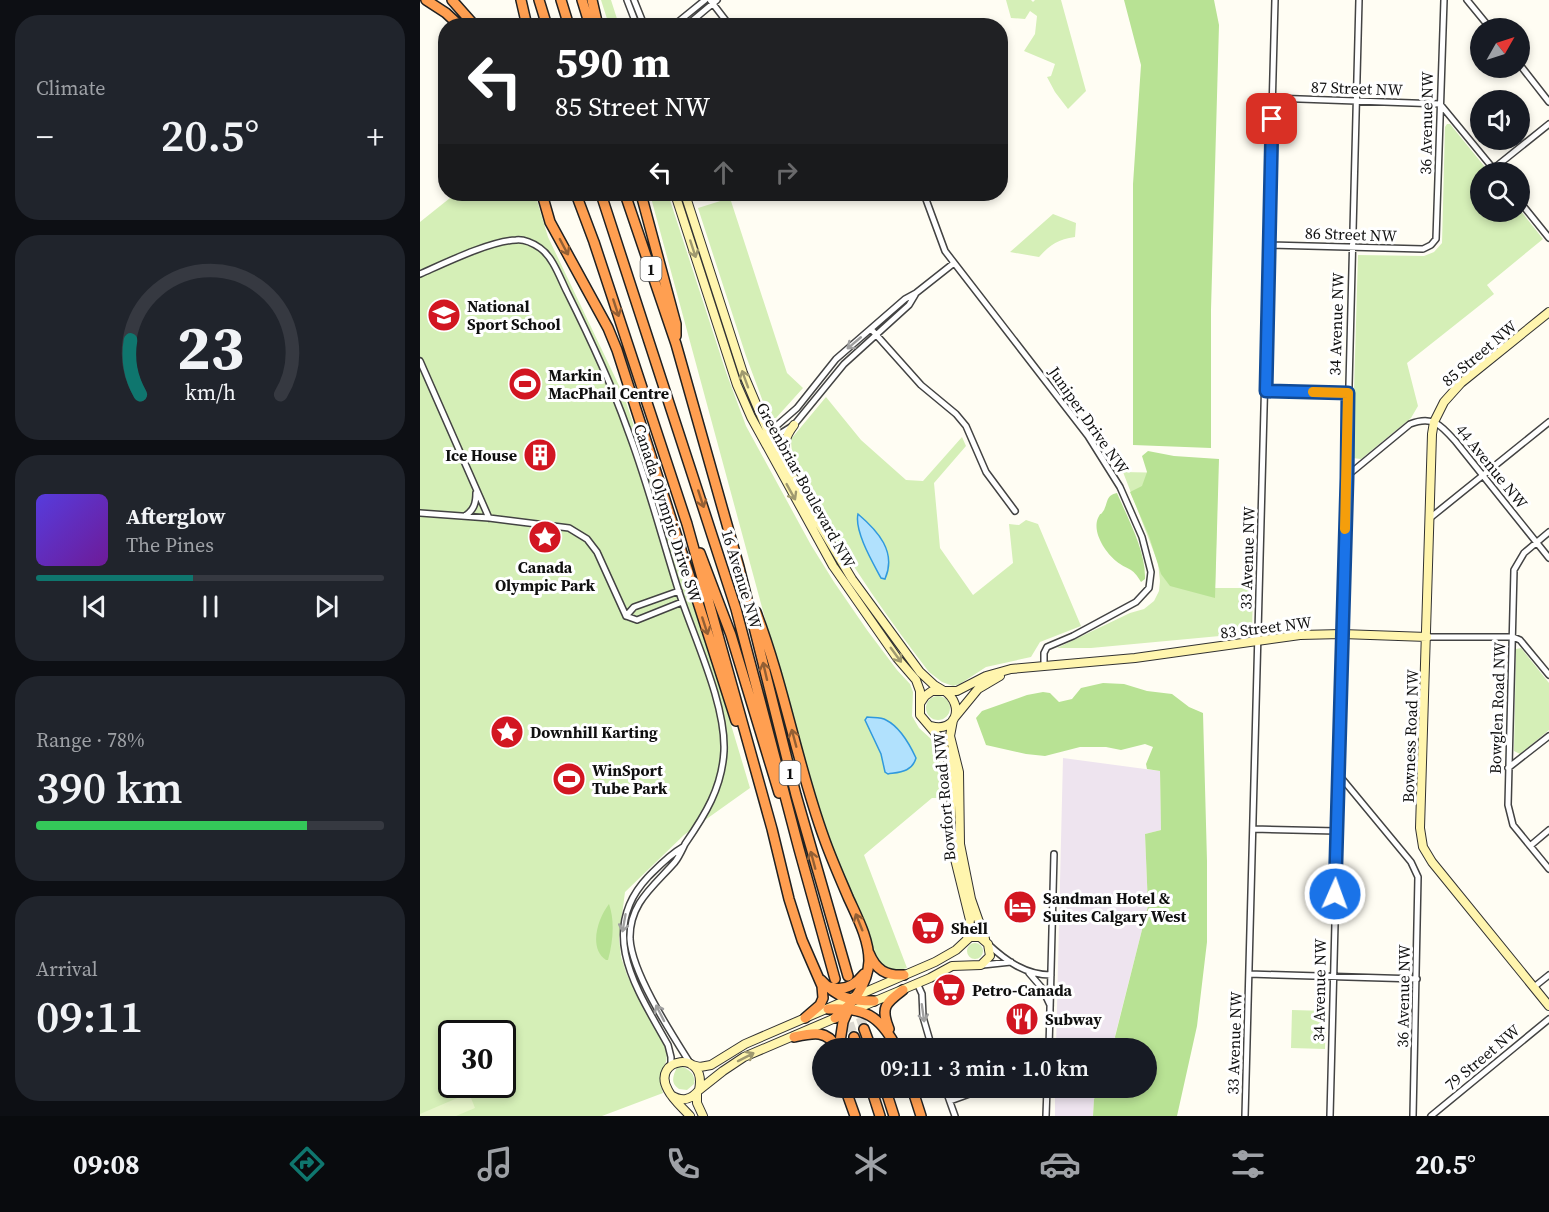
<!DOCTYPE html>
<meta charset="utf-8">
<style>
body{margin:0;font-family:"Source Serif 4",serif;background:#20242c;color:#f1f3f6;height:100vh;display:flex;flex-direction:column;font-size:22px;white-space:nowrap}
*{box-sizing:border-box;margin:0}
p{font-size:20px;color:#9ea1a6}
.icon{flex:none;width:33px;height:33px;fill:none;stroke:currentColor;stroke-width:2;stroke-linecap:round;stroke-linejoin:round}
.map{position:relative;flex:1;overflow:hidden}
.drawer{display:flex;flex-direction:column;gap:15px;padding:15px;background:#0d0f14;width:420px}
.drawer>*{flex:none}
.banner{position:absolute;left:18px;top:18px;width:570px;height:183px;border-radius:24px;box-shadow:0 3px 9px #0003;background:#202124;color:#fff;overflow:hidden}
.needle{width:39px;rotate:51deg}
.fabs{position:absolute;left:1050px;top:18px;display:grid;gap:12px}
.fabs a{display:grid;place-items:center;width:60px;height:60px;border-radius:50%;background:#171b24;box-shadow:0 3px 9px #0003;font-size:30px}
.speed{position:absolute;left:18px;top:1020px;display:flex;gap:12px;font-size:30px;font-weight:700;text-align:center}
.speed>*{display:grid;place-content:center;width:78px;height:78px;border-radius:50%;background:#171b24;box-shadow:0 3px 9px #0003;line-height:1}
.speed .limit{border:3px solid #111;border-radius:9px;background:#fff;color:#111}
.pin{position:absolute;display:grid;place-items:center;width:51px;height:51px;color:#fff;margin:-26px;border-radius:12px;box-shadow:0 3px 9px #0006}
.me{position:absolute;width:66px;margin:-33px;rotate:2deg;stroke-linejoin:round;filter:drop-shadow(0 0 4px #0008)}
.turn{display:flex;align-items:center;gap:21px;height:126px;padding:0 18px;font-size:27px}
.turn .icon{width:78px;height:78px;stroke-width:2.5}
.turn b{display:block;font-size:42px;line-height:51px}
.lanes{display:flex;align-items:center;height:57px;padding:0 18px;background:#0003;justify-content:center;gap:30px;direction:ltr}
.lanes .off{opacity:.35}
.big{font-size:45px;font-weight:600;line-height:1.1}
.drawer .widget{flex:1;display:flex;flex-direction:column;justify-content:center;gap:9px;min-width:0;padding:0 21px;border-radius:24px;background:#20242c}
.drawer .dial{align-items:center;gap:0}
.dial svg{height:156px;overflow:visible;fill:none;stroke:#363941;stroke-width:7;stroke-linecap:round;text-anchor:middle}
.dial text{fill:#f1f3f6;stroke:none}
.song{display:flex;align-items:center;gap:18px}
.cover{width:72px;height:72px;border-radius:9px;background:linear-gradient(135deg,hsl(250 70% 55%),hsl(280 70% 35%))}
.played{height:6px;border-radius:3px;background:linear-gradient(90deg,#0f766e 45%,#363941 45%)}
.keys{display:flex;justify-content:space-around;direction:ltr}
.heat{display:flex;justify-content:space-between;align-items:center;font-size:33px;direction:ltr}
.charge{height:9px;border-radius:4px;background:linear-gradient(90deg,#34c759 78%,#363941 0)}
.trip{position:absolute;left:392px;top:1038px;width:345px;height:60px;border-radius:30px;background:#171b24;box-shadow:0 3px 9px #0003;font-weight:600;line-height:60px;text-align:center}
.tab-bar{display:flex;height:96px;justify-content:space-around;align-items:center;background:#090b0e;color:#9ea1a6}
.tab-bar .icon{width:42px;height:42px}
.tab-bar .active{color:#0f766e}
.tab-bar b{font-size:27px;color:#f1f3f6}
main{display:flex;flex:1;min-height:0}
.map>svg:first-child{display:block}
</style>
<main>
<section class="drawer">
<div class="widget"><p>Climate</p>
<div class="heat"><a>−</a><b class="big">20.5°</b><a>+</a></div>
</div>
<div class="widget dial"><svg viewBox="0 0 100 80">
<path d="M14 69A42 42 0 1 1 86 69"/>
<path d="M14 69A42 42 0 0 1 9 41" stroke="#0f766e"/>
<text x="50" y="56" font-size="32" font-weight="700">23</text>
<text x="50" y="72" font-size="11">km/h</text>
</svg></div>
<div class="widget">
<div class="song"><i class="cover"></i><div><b>Afterglow</b><p>The Pines</p></div></div>
<div class="played"></div>
<div class="keys"><svg class="icon" aria-label="previous" viewBox="0 0 24 24"><path d="M18 5L8 12l10 7zM5 5v14"/></svg><svg class="icon" aria-label="pause" viewBox="0 0 24 24"><path d="M8 5v14M16 5v14"/></svg><svg class="icon" aria-label="next" viewBox="0 0 24 24"><path d="M6 5l10 7-10 7zM19 5v14"/></svg></div>
</div>
<div class="widget"><p>Range · 78%</p><b class="big">390 km</b><div class="charge"></div></div>
<div class="widget"><p>Arrival</p><b class="big">09:11</b></div>
</section>
<div class="map">
<svg width="1129" height="1116" viewBox="0 0 1129 1116">
<rect width="100%" height="100%" fill="#fffdf3"/>
<!-- industrial -->
<path fill="#eee4ef" d="M643 758 740 771 741 830 725 834 728 906 695 1036 698 1048H636Z
M635 1088H681L674 1099 673 1116H635Z"/>
<!-- green -->
<path fill="#d5efb7" fill-rule="evenodd" d="M181 0H191L199 25H189Z
M586 0H611L613 2 615 0H641L666 91 648 109 635 92 627 77 631 76 635 64 604 51 615 34 617 16 610 11 605 19 591 18Z
M1027 124H1030L1069 172H1060V212H1100V210L1123 239 1067 285 1074 294 987 363 998 406 991 418 941 459 932 458 938 255 1004 256 1014 252 1022 243 1025 127Z
M35 194H115L128 237 204 396 297 678 330 788 264 835 205 892 199 938 201 957 207 975 246 1048C249 1065 242 1065 240 1078 240 1083 242 1089 243 1093L182 1116H0V222ZM32 1034H82V1084H32Z
M230 194H248L306 372 326 426 391 545 414 582 447 630 477 670 490 684 493 692 492 716 499 728 510 738 517 748 525 784 524 798H512L444 855 487 968 475 971H467L454 959 442 922 398 808 379 744Z
M310 198 367 373 383 388 356 418H352L346 410 326 356 278 208Z
M633 214 656 223 655 237C638 239 630 245 619 257L590 252Z
M406 397 441 440 486 480 503 481 542 437 546 446 514 483 520 548 553 595 593 563 589 524 599 525 606 520 618 524 661 626 620 642 611 657 566 667 540 684 533 686 522 682 509 672C470 621 432 567 400 511 387 488 371 465 371 439Z
M703 472 798 474 795 588H833L832 633 671 648H637L710 613 724 609 734 601 739 591 740 581 738 563Z
M1101 648 1129 683V730L1100 754 1094 751 1096 649Z
M506 708a12 12 0 1 1 24 0a12 12 0 1 1-24 0Z
M547 951a8 8 0 1 1 16 0a8 8 0 1 1-16 0Z
M872 1010 906 1011 905 1049 871 1048Z
M260 1066C269 1069 276 1074 274 1084L267 1090 259 1089C250 1083 253 1076 257 1067Z"/>
<!-- forest -->
<path fill="#b8e294" d="M704 0H794L799 25 791 310V448L713 445V184L721 65Z
M728 451 754 456 799 459 795 598 750 586 741 574 729 536 710 492 722 486 727 472 722 456Z
M697 493C708 519 726 551 725 579L721 582C712 566 708 571 696 561 685 552 672 532 678 518 682 510 679 518 684 510 688 502 686 495 697 493Z
M683 683 704 684 727 691 752 694 769 707 783 713 787 861V942L777 1026 757 1116H673L674 1099 681 1088H726V1048H698L695 1037 728 906 725 834 741 830 740 771 727 769 726 764 733 747 725 744 701 750 686 747H660L625 756 606 754 566 745 556 718 562 711 607 695 623 692 630 693 639 702 652 699 661 688Z
M189 904C195 921 193 942 188 960H186C168 948 178 918 189 904Z"/>
<!-- pitch -->
<path fill="#e7f5ca" d="M49 1093 55 1108 36 1116H0V1114Z"/>
<!-- water -->
<path fill="#b1e1fd" stroke="#3099dd" stroke-width="1.5" d="M438 514C458 531 477 552 465 579L461 578C453 563 434 531 438 514Z
M447 717C453 718 461 717 466 720 480 727 490 745 496 758 492 772 480 772 468 774L465 772 461 754 445 720Z"/>
<g fill="none" stroke-linecap="round" stroke-linejoin="round">
<!-- highway-tunnel -->
<path stroke="#dbd9d1" stroke-width="9" stroke-dasharray="9 4.5" stroke-linecap="butt" d="M428 979 444 1029
M425 1010 434 1037"/>
<defs>
<path id="street" d="M207 0 217 26
M214 0 222 20 227 26
M290 0 310 26
M1047 0 1070 28
M253 26 285 0
M266 26 297 0
M1100 65 1129 102
M852 98 1020 104 1076 172
M1073 169 1129 124
M504 194 525 251 668 436 700 487 722 537 731 572 729 588 716 602 653 636 627 647 624 653V666
M1100 202 1129 238
M849 245 1003 249 1011 245 1016 239 1024 0
M0 274C25 263 70 241 96 240 104 239 114 244 120 248 133 257 140 278 147 292 168 334 191 383 207 428 227 480 241 535 258 589 273 636 306 703 304 751 302 788 285 815 265 844 262 850 259 857 255 862 234 886 209 903 210 939 212 973 251 1033 270 1063
M451 329 501 385 536 414 546 426 566 472 595 511
M0 361 69 518
M846 391 928 393
M346 435 377 408 416 359 485 299 496 293 534 263
M350 440 374 425 424 364 489 305 495 295
M927 476 990 424C1013 415 1021 425 1036 442L1129 558
M0 513 69 518 149 528 167 539 177 552 206 616
M45 516C54 510 56 503 56 493
M1010 518 1129 422
M1129 532 1104 553 1094 570 1088 805 1093 825 1129 869
M206 616 217 620 262 602
M206 616 214 607 259 591
M1007 637H1093L1100 640 1129 675
M1088 768 1129 736
M919 775 991 862 998 877 993 1116
M833 829 917 831
M1110 846 1129 830
M568 944C586 961 606 975 631 975
M563 965 591 962
M609 973 622 988 630 1005
M829 974 997 979
M497 983 502 994 503 1017 512 1048
M1114 987 1129 975
M629 1048 634 854
M251 1065V1057L248 1045C218 991 176 932 228 877 239 866 249 855 263 847
M525 1088 535 1116
M530 1101 566 1088
M626 1116 627 1088
M825 1116 855 0
M910 1116 939 0
M1011 1116 1129 1019"/>
<path id="secondary" d="M255 194 317 385 331 417 413 566 477 658 496 680 500 691V715L517 735 527 753 532 777 531 829 534 855 550 920 547 939
M265 194 323 373 348 432 399 524 432 579 500 672 514 685 524 691
M1129 312 1041 383 1024 402 1014 422 1012 434 1000 828 1003 847 1012 862 1129 1006
M367 462C363 446 364 438 374 425
M501 702 505 696 512 691H537L566 676 591 669 715 658 880 635 922 634 1007 637
M535 717 558 689 580 676
M533 720 530 736 539 772 540 844 551 899 565 939
M511 726C536 733 545 706 525 691
M272 1065 280 1067 291 1065 325 1044 515 962 536 950 550 937H560L568 944 570 956 561 965 532 966 510 978 434 1010
M279 1090 303 1071 324 1057 420 1016
M277 1093V1103L283 1116
M251 1095C262 1102 271 1100 279 1090 288 1048 230 1058 248 1090 253 1100 263 1108 270 1116"/>
<path id="highway" d="M6 0 26 13 40 26
M32 0 55 26
M101 0 107 26
M119 0 127 26
M141 0 149 26
M162 0 170 26
M172 0 178 26
M122 194 130 222 188 328 197 350 316 721
M156 194 174 242 267 524 352 829 369 899 382 940 402 986 403 998 400 1005 385 1018
M181 194 316 609 379 849 415 979
M205 194 256 344 319 567 376 795 428 976
M221 194 256 324V336
M280 553 311 635 359 793
M336 612C364 685 377 764 404 838 411 858 420 878 428 897 437 917 449 939 449 961 448 984 432 1005 415 1018
M449 953C456 970 466 976 484 975
M401 980C417 998 431 1001 454 1001
M410 987C424 992 435 985 444 974
M408 1009C443 1007 460 1015 476 1047
M444 1029 451 1048
M469 1029C460 1007 466 1003 483 990
M374 1037C392 1033 407 1029 417 1048
M434 1037 438 1048
M419 1048 423 1022 429 1008
M425 1088 435 1116
M451 1088 460 1116
M465 1088 474 1116
M492 1088 501 1116"/>
</defs>
<!-- street casing -->
<use href="#street" stroke="#434343" stroke-width="8"/>
<!-- secondary casing -->
<use href="#secondary" stroke="#323232" stroke-width="10"/>
<!-- highway casing -->
<use href="#highway" stroke="#212121" stroke-width="12"/>
<!-- street -->
<use href="#street" stroke="#fff" stroke-width="5"/>
<!-- secondary -->
<use href="#secondary" stroke="#fff5ae" stroke-width="8"/>
<!-- highway -->
<use href="#highway" stroke="#ff9f51" stroke-width="9"/>
</g>
<!-- one-way arrows -->
<defs><path id="oneway-shaft" d="M-6 0H5M1.5-3L5.5 0L1.5 3" fill="none" stroke-width="1.6" stroke-linecap="round" stroke-linejoin="round" transform="scale(1.5)"/></defs>
<g stroke="#935f34">
<use href="#oneway-shaft" transform="translate(144 247) rotate(62)"/>
<use href="#oneway-shaft" transform="translate(196 308) rotate(72)"/>
<use href="#oneway-shaft" transform="translate(281 499) rotate(72)"/>
<use href="#oneway-shaft" transform="translate(285 626) rotate(72)"/>
<use href="#oneway-shaft" transform="translate(345 671) rotate(-103)"/>
<use href="#oneway-shaft" transform="translate(374 738) rotate(-105)"/>
<use href="#oneway-shaft" transform="translate(393 860) rotate(-105)"/>
<use href="#oneway-shaft" transform="translate(439 922) rotate(-112)"/>
</g>
<g stroke="#9f996f">
<use href="#oneway-shaft" transform="translate(273 249) rotate(72)"/>
<use href="#oneway-shaft" transform="translate(325 379) rotate(-110)"/>
<use href="#oneway-shaft" transform="translate(371 492) rotate(61)"/>
<use href="#oneway-shaft" transform="translate(476 655) rotate(54)"/>
<use href="#oneway-shaft" transform="translate(326 1057) rotate(-27)"/>
</g>
<g stroke="#9f9f9f">
<use href="#oneway-shaft" transform="translate(434 343) rotate(140)"/>
<use href="#oneway-shaft" transform="translate(204 923) rotate(100)"/>
<use href="#oneway-shaft" transform="translate(240 1013) rotate(-117)"/>
<use href="#oneway-shaft" transform="translate(503 1013) rotate(82)"/>
</g>
<g fill="none" stroke-linecap="round" stroke-linejoin="round">
<defs>
<path id="route" d="M852 119 846 391 928 393 927 478 915 894"/>
</defs>
<!-- route casing -->
<use href="#route" stroke="#114b97" stroke-width="15"/>
<!-- route -->
<use href="#route" stroke="#1a73e8" stroke-width="10"/>
<!-- slow -->
<path stroke="#f59e0b" stroke-width="10" d="M893 392 928 393 925 529"/>
</g>
<!-- icons -->
<defs>
<symbol id="school-disc" viewBox="-11 -11 22 22"><circle r="9.5" fill="#d21621" stroke="#fff"/><path d="M0-5L7-2L0 1L-7-2ZM-4 1L0 2.5L4 1V4Q0 6-4 4Z" fill="#fff"/></symbol>
<symbol id="stadium-disc" viewBox="-11 -11 22 22"><circle r="9.5" fill="#d21621" stroke="#fff"/><path d="M0-5a6.5 5 0 1 0 0 10a6.5 5 0 1 0 0-10ZM-3.5-1.8h7v3.6h-7Z" fill="#fff"/></symbol>
<symbol id="building-disc" viewBox="-11 -11 22 22"><circle r="9.5" fill="#d21621" stroke="#fff"/><path d="M-4-6H4V6H1V3H-1V6H-4ZM-2.5-4.3h1.7v1.8h-1.7ZM.8-4.3h1.7v1.8H.8ZM-2.5-1h1.7V.8h-1.7ZM.8-1h1.7V.8H.8Z" fill="#fff"/></symbol>
<symbol id="sight-disc" viewBox="-11 -11 22 22"><circle r="9.5" fill="#d21621" stroke="#fff"/><path d="M0-6L1.8-2.2L6-1.7L2.9 1.2L3.7 5.4L0 3.3L-3.7 5.4L-2.9 1.2L-6-1.7L-1.8-2.2Z" fill="#fff"/></symbol>
<symbol id="hotel-disc" viewBox="-11 -11 22 22"><circle r="9.5" fill="#d21621" stroke="#fff"/><path d="M-6-4.5h1.5V1H6V5H4.5V3h-9V5H-6ZM-4 0a1.8 1.8 0 1 1 3.6 0ZM.5 0V-2.5h3Q6-2.5 6 0Z" fill="#fff"/></symbol>
<symbol id="supermarket-disc" viewBox="-11 -11 22 22"><circle r="9.5" fill="#d21621" stroke="#fff"/><path d="M-6-5.5h2.5l.6 2H6L4.5 2H-2.5L-4.4-4H-6ZM-1.5 3.2a1.3 1.3 0 1 0 .1 0ZM3 3.2a1.3 1.3 0 1 0 .1 0Z" fill="#fff"/></symbol>
<symbol id="restaurant-disc" viewBox="-11 -11 22 22"><circle r="9.5" fill="#d21621" stroke="#fff"/><path d="M-5-6h1v4h1v-4h1v4h1v-4h1v5L-1.5 .5V6h-2V.5L-5-1ZM5-6V6H3V1.5H1.5Q1.5-4 5-6Z" fill="#fff"/></symbol>
</defs>
<g fill-rule="evenodd">
<use href="#school-disc" x="5" y="296" width="38" height="38"/>
<use href="#stadium-disc" x="86" y="365" width="38" height="38"/>
<use href="#building-disc" x="101" y="436" width="38" height="38"/>
<use href="#sight-disc" x="106" y="518" width="38" height="38"/>
<use href="#sight-disc" x="68" y="713" width="38" height="38"/>
<use href="#stadium-disc" x="130" y="760" width="38" height="38"/>
<use href="#hotel-disc" x="581" y="888" width="38" height="38"/>
<use href="#supermarket-disc" x="489" y="909" width="38" height="38"/>
<use href="#supermarket-disc" x="510" y="971" width="38" height="38"/>
<use href="#restaurant-disc" x="583" y="1000" width="38" height="38"/>
</g>
<g text-anchor="middle" dominant-baseline="central" stroke-width="6" stroke-linejoin="round" paint-order="stroke">
<!-- shield labels -->
<g fill="#fff" stroke="#585858" stroke-width="1.5">
<rect x="220.5" y="257" width="21" height="24" rx="4.5"/>
<rect x="359.5" y="761" width="21" height="24" rx="4.5"/>
</g>
<g font-size="15" font-weight="bold" fill="#101010">
<text x="231" y="269">1</text>
<text x="370" y="773">1</text>
</g>
<!-- street labels -->
<g font-size="16" fill="#101010" stroke="#fff">
<text transform="translate(937 88) rotate(2)">87 Street NW</text>
<text transform="translate(1006 123) rotate(-89)">36 Avenue NW</text>
<text transform="translate(931 234) rotate(2)">86 Street NW</text>
<text transform="translate(916 324) rotate(-88)">34 Avenue NW</text>
<text transform="translate(1059 353) rotate(-40)">85 Street NW</text>
<text transform="translate(669 420) rotate(55)">Juniper Drive NW</text>
<text transform="translate(1072 466) rotate(51)">44 Avenue NW</text>
<text transform="translate(386 485) rotate(61)">Greenbriar Boulevard NW</text>
<text transform="translate(248 513) rotate(72)">Canada Olympic Drive SW</text>
<text transform="translate(827 558) rotate(-88)">33 Avenue NW</text>
<text transform="translate(322 579) rotate(73)">16 Avenue NW</text>
<text transform="translate(846 627) rotate(-7)">83 Street NW</text>
<text transform="translate(1077 708) rotate(-88)">Bowglen Road NW</text>
<text transform="translate(990 736) rotate(-88)">Bowness Road NW</text>
<text transform="translate(524 797) rotate(-95)">Bowfort Road NW</text>
<text transform="translate(899 990) rotate(-89)">34 Avenue NW</text>
<text transform="translate(983 996) rotate(-89)">36 Avenue NW</text>
<text transform="translate(814 1043) rotate(-88)">33 Avenue NW</text>
<text transform="translate(1062 1057) rotate(-40)">79 Street NW</text>
</g>
<!-- poi labels -->
<g font-size="16" font-weight="bold" fill="#101010" stroke="#fff" text-anchor="start">
<text x="47" y="306">National<tspan x="47" dy="18">Sport School</tspan></text>
<text x="128" y="375">Markin<tspan x="128" dy="18">MacPhail Centre</tspan></text>
<text x="97" y="455" text-anchor="end">Ice House</text>
<text x="125" y="567" text-anchor="middle">Canada<tspan x="125" dy="18">Olympic Park</tspan></text>
<text x="110" y="732">Downhill Karting</text>
<text x="172" y="770">WinSport<tspan x="172" dy="18">Tube Park</tspan></text>
<text x="623" y="898">Sandman Hotel &amp;<tspan x="623" dy="18">Suites Calgary West</tspan></text>
<text x="531" y="928">Shell</text>
<text x="552" y="990">Petro-Canada</text>
<text x="625" y="1019">Subway</text>
</g>
</g>
</svg>
<div class="fabs">
<a><svg class="needle" viewBox="-14 -14 28 28"><path d="M0-13l5 13h-10z" fill="#e53935"/><path d="M0 13l5-13h-10z" fill="#9ea1a6"/></svg></a>
<a><svg class="icon" aria-label="sound" viewBox="0 0 24 24"><path d="M4 9h4l5-4v14l-5-4H4zM17 9q2 3 0 6"/></svg></a>
<a><svg class="icon" aria-label="search" viewBox="0 0 24 24"><circle cx="10" cy="10" r="6"/><path d="M15 15l6 6"/></svg></a>
</div>
<div class="speed"><div class="limit">30</div></div>
<div class="pin" style="left:852px;top:119px;background:#d93025"><svg class="icon" aria-label="arrive" viewBox="0 0 24 24"><path d="M6 21V4h12l-3 4 3 4H6"/></svg></div>
<svg class="me" style="left:915px;top:894px" viewBox="-20 -20 40 40"><circle r="17" fill="#1a73e8" stroke="#fff" stroke-width="3"/><path d="M0-11L8 9 0 5-8 9z" fill="#fff"/></svg>
<div class="trip">09:11 · 3 min · 1.0 km</div>
<div class="banner">
<div class="turn"><svg class="icon" aria-label="left" viewBox="0 0 24 24"><path d="M17 20v-9H6M10 6l-5 5 5 5"/></svg><div><b>590 m</b>85 Street NW</div></div>
<div class="lanes"><svg class="icon" aria-label="left" viewBox="0 0 24 24"><path d="M17 20v-9H6M10 6l-5 5 5 5"/></svg><svg class="icon off" aria-label="ahead" viewBox="0 0 24 24"><path d="M12 20V5M6 11l6-6 6 6"/></svg><svg class="icon off" aria-label="right" viewBox="0 0 24 24"><path d="M7 20v-9h11M14 6l5 5-5 5"/></svg></div>
</div>
</div>
</main>
<nav class="tab-bar">
<b>09:08</b>
<svg class="icon active" aria-label="directions" viewBox="0 0 24 24"><path d="M12 3l9 9-9 9-9-9zM9 14v-3h6M13 9l2 2-2 2"/></svg>
<svg class="icon" aria-label="music" viewBox="0 0 24 24"><path d="M9 18V5l10-2v13"/><circle cx="6" cy="18" r="3"/><circle cx="16" cy="16" r="3"/></svg>
<svg class="icon" aria-label="phone" viewBox="0 0 24 24"><path d="M5 4h4l2 5-3 2q2 4 5 5l2-3 5 2v4C11 20 4 13 5 4z"/></svg>
<svg class="icon" aria-label="climate" viewBox="0 0 24 24"><path d="M12 3v18M4 7l16 10M4 17L20 7"/></svg>
<svg class="icon" aria-label="car" viewBox="0 0 24 24"><path d="M5 17H2v-5l4-1 3-4h7l3 4 3 1v5h-3M9 17h6M6 11h13"/><circle cx="7" cy="17" r="2"/><circle cx="17" cy="17" r="2"/></svg>
<svg class="icon" aria-label="filters" viewBox="0 0 24 24"><path d="M4 7h16M4 17h16"/><circle cx="9" cy="7" r="2"/><circle cx="15" cy="17" r="2"/></svg>
<b>20.5°</b>
</nav>
